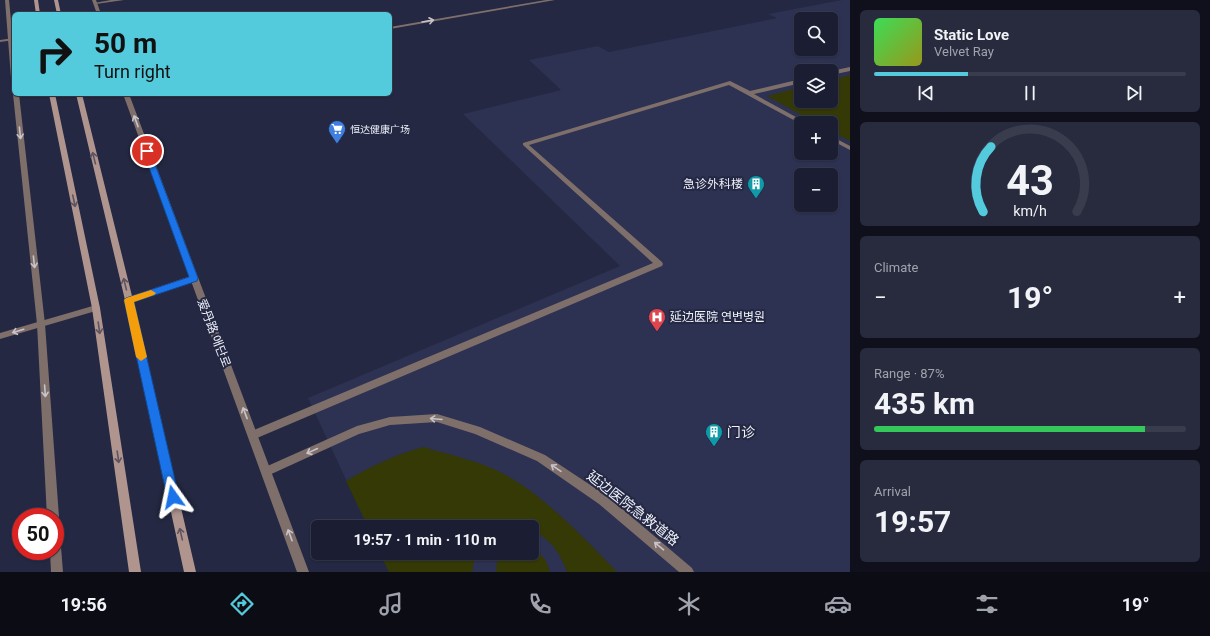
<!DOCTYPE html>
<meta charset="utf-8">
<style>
body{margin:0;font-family:Roboto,"Noto Sans SC","Noto Sans KR",sans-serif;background:#282b3e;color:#f1f3f6;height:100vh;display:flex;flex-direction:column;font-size:15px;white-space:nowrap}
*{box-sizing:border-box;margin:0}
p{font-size:13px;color:#a0a2ac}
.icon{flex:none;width:22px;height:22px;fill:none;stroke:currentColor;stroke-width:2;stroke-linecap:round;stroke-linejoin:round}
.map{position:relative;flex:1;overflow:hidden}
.details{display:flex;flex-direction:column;gap:10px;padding:10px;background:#0f101c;width:360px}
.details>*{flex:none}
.top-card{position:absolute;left:12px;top:12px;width:380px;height:84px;border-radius:6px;box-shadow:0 1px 3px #0004,0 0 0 1px #393c4d;background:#54cadd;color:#111;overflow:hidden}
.fabs{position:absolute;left:794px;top:12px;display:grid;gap:8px}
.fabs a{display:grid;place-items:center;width:44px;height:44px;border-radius:6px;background:#1b1e32;box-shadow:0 1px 3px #0004,0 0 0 1px #393c4d;font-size:20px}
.speed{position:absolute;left:12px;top:508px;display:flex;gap:8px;font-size:20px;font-weight:700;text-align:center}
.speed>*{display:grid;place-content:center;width:52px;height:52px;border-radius:50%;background:#1b1e32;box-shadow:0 1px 3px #0004,0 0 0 1px #393c4d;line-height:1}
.speed .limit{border:6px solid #d22;background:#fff;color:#111}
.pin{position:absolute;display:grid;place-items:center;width:34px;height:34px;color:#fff;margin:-17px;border:2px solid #fff;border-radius:50%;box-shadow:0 1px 4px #0007}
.me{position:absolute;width:44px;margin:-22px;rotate:348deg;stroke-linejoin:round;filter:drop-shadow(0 0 3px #0008)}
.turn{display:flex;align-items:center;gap:14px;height:84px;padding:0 16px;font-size:18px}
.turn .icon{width:52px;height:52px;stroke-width:2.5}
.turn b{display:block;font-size:28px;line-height:34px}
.big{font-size:30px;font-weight:700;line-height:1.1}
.details .tile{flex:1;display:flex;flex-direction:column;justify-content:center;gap:6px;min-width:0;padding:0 14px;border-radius:6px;background:#282b3e}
.details .dial{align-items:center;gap:0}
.dial svg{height:104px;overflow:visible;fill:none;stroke:#393c4d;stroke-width:7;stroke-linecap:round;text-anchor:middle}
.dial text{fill:#f1f3f6;stroke:none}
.song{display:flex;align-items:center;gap:12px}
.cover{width:48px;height:48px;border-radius:6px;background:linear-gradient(135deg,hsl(130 70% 55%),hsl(60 70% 35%))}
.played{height:4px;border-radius:2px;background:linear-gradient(90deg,#54cadd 30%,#393c4d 30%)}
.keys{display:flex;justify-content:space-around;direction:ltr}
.heat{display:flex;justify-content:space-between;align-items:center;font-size:22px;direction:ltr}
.charge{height:6px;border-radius:3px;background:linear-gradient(90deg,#34c759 87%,#393c4d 0)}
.trip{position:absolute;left:311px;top:520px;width:228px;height:40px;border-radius:6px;background:#1b1e32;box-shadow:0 1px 3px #0004,0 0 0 1px #393c4d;font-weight:700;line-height:40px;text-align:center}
.tab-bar{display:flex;height:64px;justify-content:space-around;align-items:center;background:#0b0c14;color:#a0a2ac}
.tab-bar .icon{width:28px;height:28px}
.tab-bar .selected{color:#54cadd}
.tab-bar b{font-size:18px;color:#f1f3f6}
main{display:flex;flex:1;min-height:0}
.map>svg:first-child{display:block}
</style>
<main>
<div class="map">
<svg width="850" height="572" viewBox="0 0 850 572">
<rect width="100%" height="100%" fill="#242842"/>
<!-- built -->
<path fill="#2d3152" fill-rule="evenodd" d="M842 0H850V572H389L380 553H532V527H368L308 398 620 266 463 114 561 90 529 60 598 46 609 52 777 18 768 14ZM801 19H831V49H801ZM801 71H831V101H801ZM801 123H831V153H801ZM801 175H831V205H801Z"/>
<!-- green -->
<path fill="#343905" d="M850 75V141L831 131V123H816L767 96 801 87V101H831V80Z
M423 447C450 455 480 461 504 474 548 499 583 537 617 572H567C559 551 552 541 532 530V527C516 527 511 518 494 527H368L346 481C371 466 395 455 423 447Z
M532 544 546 561 550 572H496L498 553H532Z
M380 553H476L472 572H389Z"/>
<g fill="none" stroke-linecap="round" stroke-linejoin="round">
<!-- service -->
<path fill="#7f6f6b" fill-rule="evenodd" d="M850 67V71L831 75V71Z
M801 79V83L754 94 807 123 801 124 729 85 529 145 662 262 663 264 662 266 257 438 253 439 249 438 248 435 249 432 653 263 523 145V143L730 81 750 91Z
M831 136 850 146V150L831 140Z
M437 414 480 427 545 455 607 496 692 568 694 572H679L599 504 537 461 475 434 437 422 390 425 359 434 267 476 263 474 262 471 263 468 357 426 390 417Z"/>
<!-- minor -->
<path fill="#7f6f6b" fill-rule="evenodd" d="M111 0H124L96 4 94 3Z
M546 0H555L390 29V27Z
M14 38V40L0 42V40Z
M96 305 99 306 100 308 99 310 0 339V333Z"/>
<!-- tertiary -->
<path fill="#7f6f6b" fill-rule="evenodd" d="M5 0H9L14 51V80L11 78Z
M92 0H96L101 14H97Z
M14 93V94H19L45 324 59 517 57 521 55 522V517H47L37 324 13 94Z
M123 94H129L309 572H297Z
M55 541 59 543 61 547 63 572H51L50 551H55Z"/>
<!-- secondary -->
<path fill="#b0958f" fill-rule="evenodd" d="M34 0H38L40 14H36Z
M54 0H58L61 14H57Z
M49 94H55L100 308 141 572H129L92 308Z
M76 94H82L132 296 194 275 198 278 197 280 133 302 196 572H184L125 300Z"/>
</g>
<!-- one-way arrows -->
<defs><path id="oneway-shaft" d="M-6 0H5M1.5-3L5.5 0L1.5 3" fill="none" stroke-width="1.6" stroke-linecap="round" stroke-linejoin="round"/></defs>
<g stroke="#c8c4c9">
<use href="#oneway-shaft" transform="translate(428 21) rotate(-10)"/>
<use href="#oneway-shaft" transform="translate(136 121) rotate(-110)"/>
<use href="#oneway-shaft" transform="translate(20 133) rotate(84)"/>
<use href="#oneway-shaft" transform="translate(34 262) rotate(84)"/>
<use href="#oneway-shaft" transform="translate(18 331) rotate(163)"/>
<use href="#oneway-shaft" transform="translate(45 391) rotate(86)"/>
<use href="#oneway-shaft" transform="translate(245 413) rotate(-111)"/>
<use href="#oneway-shaft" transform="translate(436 419) rotate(-175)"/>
<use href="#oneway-shaft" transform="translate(312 451) rotate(155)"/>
<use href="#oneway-shaft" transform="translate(556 468) rotate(-146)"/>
<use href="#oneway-shaft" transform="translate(290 535) rotate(-110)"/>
<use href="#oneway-shaft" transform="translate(659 546) rotate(-140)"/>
</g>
<g stroke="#5c5461">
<use href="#oneway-shaft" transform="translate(94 158) rotate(-104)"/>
<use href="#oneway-shaft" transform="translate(74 201) rotate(78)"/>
<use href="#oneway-shaft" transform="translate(125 284) rotate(-104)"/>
<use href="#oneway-shaft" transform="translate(99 328) rotate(82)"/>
<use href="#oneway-shaft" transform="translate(118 457) rotate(82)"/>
<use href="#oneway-shaft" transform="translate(181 534) rotate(-103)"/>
</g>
<!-- route -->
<path fill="#1a73e8" stroke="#114b97" d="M144 149 150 151 198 278 197 281 134 302 179 497 177 501 173 503 168 501 167 497 124 300 126 298 189 277 143 151Z"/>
<!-- slow -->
<path fill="#f59e0b" d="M151 290 156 293 154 295 134 302 147 357 141 361 136 357 124 300 126 298Z"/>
<!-- icons -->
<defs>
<symbol id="supermarket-pin" viewBox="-11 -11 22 30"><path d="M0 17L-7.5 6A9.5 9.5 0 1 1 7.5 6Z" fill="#3f7fe0" stroke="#242842"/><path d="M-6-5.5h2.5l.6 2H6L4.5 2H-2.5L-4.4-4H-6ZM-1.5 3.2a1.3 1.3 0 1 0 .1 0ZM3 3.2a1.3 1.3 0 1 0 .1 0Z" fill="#fff"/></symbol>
<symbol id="building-pin" viewBox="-11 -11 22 30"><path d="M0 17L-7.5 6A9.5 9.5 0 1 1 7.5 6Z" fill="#0f9aa8" stroke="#242842"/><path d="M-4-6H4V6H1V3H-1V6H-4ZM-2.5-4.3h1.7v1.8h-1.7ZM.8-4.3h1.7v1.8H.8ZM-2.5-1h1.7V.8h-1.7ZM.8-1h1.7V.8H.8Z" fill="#fff"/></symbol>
<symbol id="hospital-pin" viewBox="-11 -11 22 30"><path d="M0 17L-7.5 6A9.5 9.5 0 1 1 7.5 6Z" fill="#e0444e" stroke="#242842"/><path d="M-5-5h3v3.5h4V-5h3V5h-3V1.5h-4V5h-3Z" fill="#fff"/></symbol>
</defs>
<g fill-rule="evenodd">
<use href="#supermarket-pin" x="327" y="119" width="20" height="27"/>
<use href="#building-pin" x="746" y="174" width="20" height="27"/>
<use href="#hospital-pin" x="647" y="307" width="20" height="27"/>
<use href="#building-pin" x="704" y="422" width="20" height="27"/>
</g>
<g text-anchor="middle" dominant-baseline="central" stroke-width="4" stroke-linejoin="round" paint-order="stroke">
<!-- far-poi labels -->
<g font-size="10" fill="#eff1fc" stroke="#242842" text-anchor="start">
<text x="350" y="129">恒达健康广场</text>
</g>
<!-- poi labels -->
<g font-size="12" fill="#eff1fc" stroke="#242842" text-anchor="end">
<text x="743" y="184">急诊外科楼</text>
<text x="670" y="317" text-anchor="start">延边医院 연변병원</text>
</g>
<!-- street labels -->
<g font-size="12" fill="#eff1fc" stroke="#242842">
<text transform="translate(214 333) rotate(69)">爱丹路 애단로</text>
</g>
<!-- near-poi labels -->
<g font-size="14" fill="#eff1fc" stroke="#242842" text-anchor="start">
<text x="727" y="432">门诊</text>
</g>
<!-- near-street labels -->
<g font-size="14" fill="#eff1fc" stroke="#242842">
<text transform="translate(633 508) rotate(38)">延边医院急救道路</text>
</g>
</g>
</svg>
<div class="fabs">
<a><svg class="icon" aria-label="search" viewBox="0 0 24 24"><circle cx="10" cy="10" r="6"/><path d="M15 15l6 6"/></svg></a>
<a><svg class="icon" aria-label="layers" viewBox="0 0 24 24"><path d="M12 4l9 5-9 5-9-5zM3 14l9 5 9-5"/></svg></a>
<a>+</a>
<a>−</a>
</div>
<div class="speed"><div class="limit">50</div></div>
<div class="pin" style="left:147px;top:151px;background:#d93025"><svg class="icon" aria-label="arrive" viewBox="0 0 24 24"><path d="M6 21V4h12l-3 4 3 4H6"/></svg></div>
<svg class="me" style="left:173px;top:497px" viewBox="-20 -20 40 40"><path d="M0-17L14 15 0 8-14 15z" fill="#1a73e8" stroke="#fff" stroke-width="4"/></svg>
<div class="trip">19:57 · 1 min · 110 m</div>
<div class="top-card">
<div class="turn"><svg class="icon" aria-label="right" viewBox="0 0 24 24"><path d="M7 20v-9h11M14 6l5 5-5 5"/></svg><div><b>50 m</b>Turn right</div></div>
</div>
</div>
<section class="details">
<div class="tile">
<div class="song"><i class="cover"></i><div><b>Static Love</b><p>Velvet Ray</p></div></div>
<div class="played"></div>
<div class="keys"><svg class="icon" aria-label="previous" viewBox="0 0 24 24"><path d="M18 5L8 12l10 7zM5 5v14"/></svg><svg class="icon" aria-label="pause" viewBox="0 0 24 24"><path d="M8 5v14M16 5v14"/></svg><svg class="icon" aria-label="next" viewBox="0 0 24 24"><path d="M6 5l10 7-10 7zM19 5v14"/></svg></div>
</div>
<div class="tile dial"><svg viewBox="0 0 100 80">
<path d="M14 69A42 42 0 1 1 86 69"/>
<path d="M14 69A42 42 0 0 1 20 19" stroke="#54cadd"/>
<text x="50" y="56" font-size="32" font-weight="700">43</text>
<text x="50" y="72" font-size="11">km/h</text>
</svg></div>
<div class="tile"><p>Climate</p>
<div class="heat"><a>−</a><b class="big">19°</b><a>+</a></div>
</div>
<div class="tile"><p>Range · 87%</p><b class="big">435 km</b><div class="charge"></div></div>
<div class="tile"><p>Arrival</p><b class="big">19:57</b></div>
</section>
</main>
<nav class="tab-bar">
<b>19:56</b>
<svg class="icon selected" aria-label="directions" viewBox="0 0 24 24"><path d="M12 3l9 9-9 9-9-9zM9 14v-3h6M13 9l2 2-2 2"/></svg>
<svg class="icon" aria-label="music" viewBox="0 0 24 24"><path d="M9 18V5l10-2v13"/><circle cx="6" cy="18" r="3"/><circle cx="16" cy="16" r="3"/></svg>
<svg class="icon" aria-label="phone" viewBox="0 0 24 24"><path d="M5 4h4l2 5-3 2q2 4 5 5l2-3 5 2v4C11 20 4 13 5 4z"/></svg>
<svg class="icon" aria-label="climate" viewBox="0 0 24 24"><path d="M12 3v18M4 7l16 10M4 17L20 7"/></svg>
<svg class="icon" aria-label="car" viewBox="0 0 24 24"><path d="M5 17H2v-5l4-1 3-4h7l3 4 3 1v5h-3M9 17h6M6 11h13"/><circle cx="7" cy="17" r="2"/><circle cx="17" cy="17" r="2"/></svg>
<svg class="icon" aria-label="filters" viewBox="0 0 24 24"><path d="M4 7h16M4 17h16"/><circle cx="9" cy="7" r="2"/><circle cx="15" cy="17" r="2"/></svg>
<b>19°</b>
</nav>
